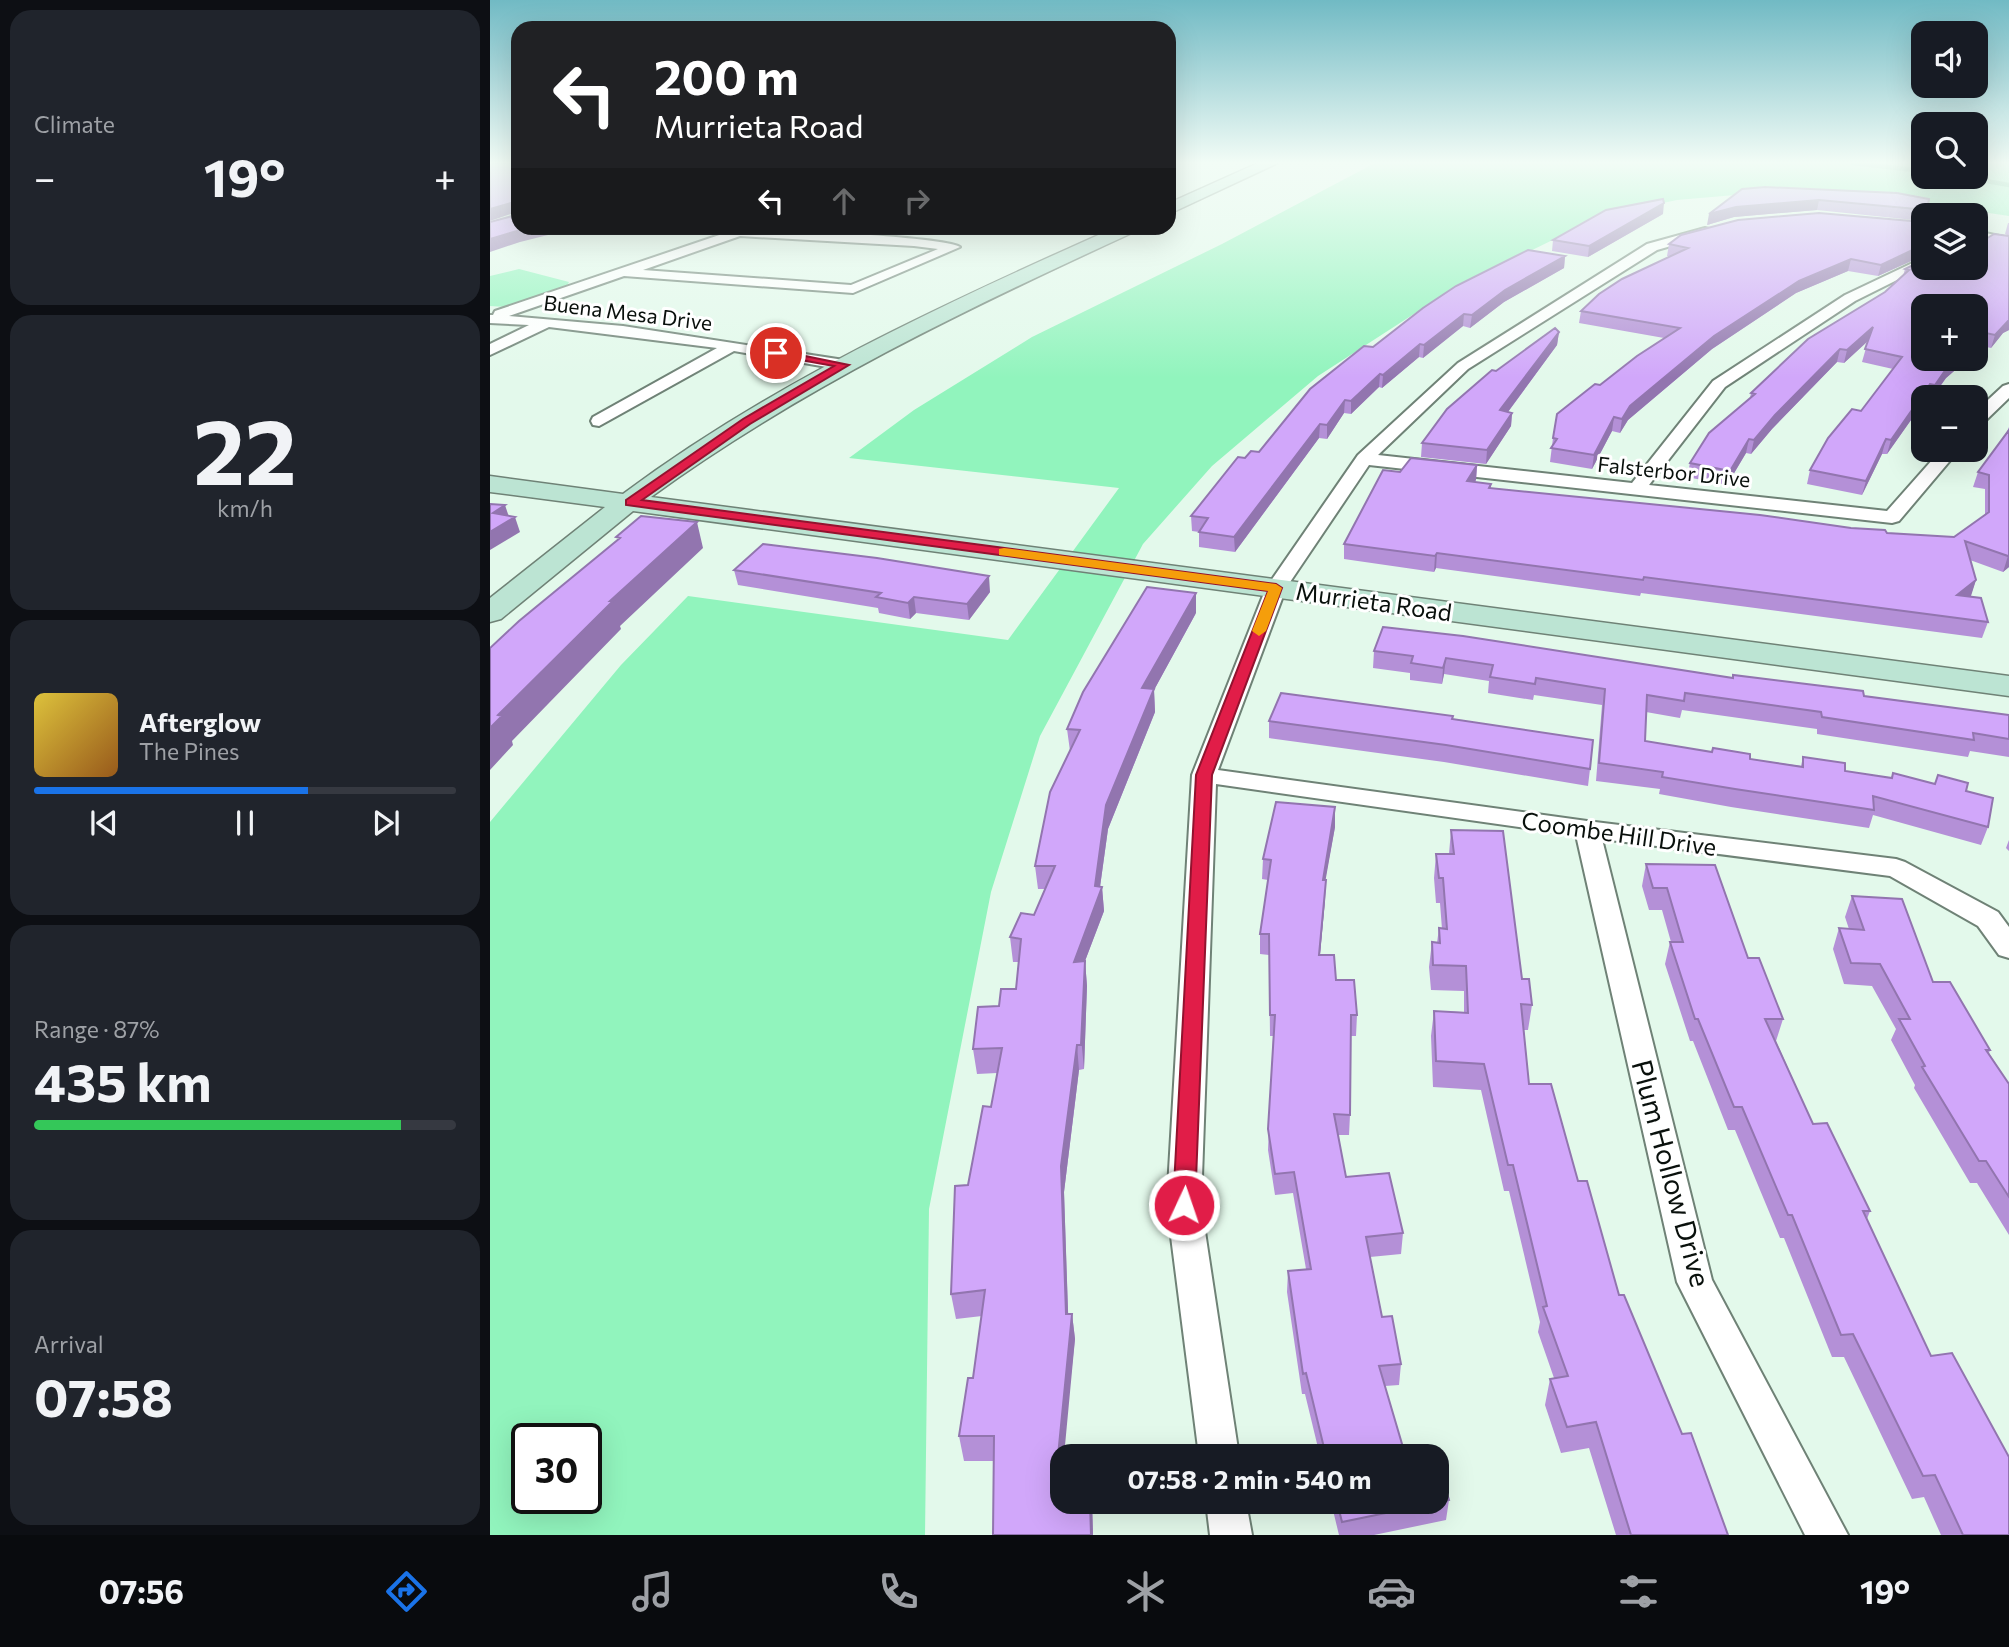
<!DOCTYPE html>
<meta charset="utf-8">
<style>
body{margin:0;font-family:Commissioner,sans-serif;background:#20242c;color:#f1f3f6;height:100vh;display:flex;flex-direction:column;font-size:26px;white-space:nowrap}
*{box-sizing:border-box;margin:0}
p{font-size:23px;color:#9ea1a6}
.icon{flex:none;width:38px;height:38px;fill:none;stroke:currentColor;stroke-width:2;stroke-linecap:round;stroke-linejoin:round}
.map{position:relative;flex:1;overflow:hidden}
.side{display:flex;flex-direction:column;gap:10px;padding:10px;background:#0d0f14;width:490px}
.side>*{flex:none}
.guide{position:absolute;left:21px;top:21px;width:665px;height:214px;border-radius:21px;box-shadow:0 7px 28px #0002;background:#202124;color:#fff;overflow:hidden}
.tools{position:absolute;left:1421px;top:21px;display:grid;gap:14px}
.tools a{display:grid;place-items:center;width:77px;height:77px;border-radius:14px;background:#171b24;box-shadow:0 7px 28px #0002;font-size:35px}
.speed{position:absolute;left:21px;top:1423px;display:flex;gap:14px;font-size:35px;font-weight:700;text-align:center}
.speed>*{display:grid;place-content:center;width:91px;height:91px;border-radius:50%;background:#171b24;box-shadow:0 7px 28px #0002;line-height:1}
.speed .limit{border:4px solid #111;border-radius:10px;background:#fff;color:#111}
.pin{position:absolute;display:grid;place-items:center;width:60px;height:60px;color:#fff;margin:-30px;border:4px solid #fff;border-radius:50%;box-shadow:0 2px 7px #0007}
.me{position:absolute;width:77px;margin:-38px;rotate:3deg;stroke-linejoin:round;filter:drop-shadow(0 0 5px #0008)}
.turn{display:flex;align-items:center;gap:24px;height:147px;padding:0 28px;font-size:32px}
.turn .icon{width:91px;height:91px;stroke-width:2.5}
.turn b{display:block;font-size:49px;line-height:60px}
.lanes{display:flex;align-items:center;height:66px;padding:0 28px;background:#0003;justify-content:center;gap:35px;direction:ltr}
.lanes .off{opacity:.35}
.big{font-size:52px;font-weight:700;line-height:1.1}
.side .tile{flex:1;display:flex;flex-direction:column;justify-content:center;gap:10px;min-width:0;padding:0 24px;border-radius:21px;background:#20242c}
.side .dial{align-items:center;gap:0}
.dial b{font-size:91px;line-height:1}
.song{display:flex;align-items:center;gap:21px}
.cover{width:84px;height:84px;border-radius:10px;background:linear-gradient(135deg,hsl(50 70% 55%),hsl(30 70% 35%))}
.played{height:7px;border-radius:4px;background:linear-gradient(90deg,#1a73e8 65%,#363941 65%)}
.keys{display:flex;justify-content:space-around;direction:ltr}
.heat{display:flex;justify-content:space-between;align-items:center;font-size:38px;direction:ltr}
.charge{height:10px;border-radius:5px;background:linear-gradient(90deg,#34c759 87%,#363941 0)}
.trip{position:absolute;left:560px;top:1444px;width:399px;height:70px;border-radius:21px;background:#171b24;box-shadow:0 7px 28px #0002;font-weight:700;line-height:70px;text-align:center}
.dock{display:flex;height:112px;justify-content:space-around;align-items:center;background:#090b0e;color:#9ea1a6}
.dock .icon{width:49px;height:49px}
.dock .current{color:#1a73e8}
.dock b{font-size:32px;color:#f1f3f6}
main{display:flex;flex:1;min-height:0}
.map>svg:first-child{display:block}
</style>
<main>
<section class="side">
<div class="tile"><p>Climate</p>
<div class="heat"><a>−</a><b class="big">19°</b><a>+</a></div>
</div>
<div class="tile dial"><b>22</b><p>km/h</p></div>
<div class="tile">
<div class="song"><i class="cover"></i><div><b>Afterglow</b><p>The Pines</p></div></div>
<div class="played"></div>
<div class="keys"><svg class="icon" aria-label="previous" viewBox="0 0 24 24"><path d="M18 5L8 12l10 7zM5 5v14"/></svg><svg class="icon" aria-label="pause" viewBox="0 0 24 24"><path d="M8 5v14M16 5v14"/></svg><svg class="icon" aria-label="next" viewBox="0 0 24 24"><path d="M6 5l10 7-10 7zM19 5v14"/></svg></div>
</div>
<div class="tile"><p>Range · 87%</p><b class="big">435 km</b><div class="charge"></div></div>
<div class="tile"><p>Arrival</p><b class="big">07:58</b></div>
</section>
<div class="map">
<svg width="1519" height="1535" viewBox="0 0 1519 1535">
<rect width="100%" height="100%" fill="#e3f9eb"/>
<!-- green -->
<path fill="#91f4bd" fill-rule="evenodd" d="M885 163H1433V177H1486V163H1519V216L1413 200 1245 195 1187 200 1126 213 1077 233 964 288 828 376 722 466 653 544 550 736 501 892 439 1209 435 1535H0V822L131 665 198 596 518 640 629 488 359 458 424 410 542 337 732 244ZM37 1438H96V1498H37Z
M29 269 79 282 77 286 16 307 0 306V276Z"/>
<g fill="none" stroke-linecap="round" stroke-linejoin="round">
<!-- stream -->
<path stroke="#5ec38e" stroke-width="4.5" d="M1363 163 1433 171
M1474 177 1519 185"/>
<defs>
<path id="street" d="M250 228C273 228 459 237 470 247L363 293 134 276 19 316 133 326 354 360 362 365 354 370 244 351 109 426 103 425 101 421 103 417 227 348 59 327 0 355V344L39 325 0 323V315H3L5 311ZM250 236 424 246 448 249 361 285 153 270Z
M1215 228 1219 229V235L1167 250 978 369 888 455 1142 483 1223 381 1355 295 1433 258V267L1365 301 1235 387 1159 485 1397 511 1451 450H1469L1409 521 1402 523 879 465 796 588 728 770 1097 821 1406 859 1415 862 1508 912 1519 927V958L1509 955 1488 926 1400 876 1112 839 1222 1280 1358 1535H1315L1187 1282 1086 835 726 784 711 1205 749 1456H709L677 1205 702 775 776 588 868 455 968 363 1157 244Z
M1486 231 1519 238V246L1486 239Z
M1519 384V398L1492 424 1486 425V411L1513 386Z
M716 1502H756L762 1535H720Z"/>
<path id="secondary" d="M768 163H788L679 214V203Z
M624 228H647L644 232C476 309 311 388 161 497L1519 676V696L143 511 11 619 0 622V598L115 507 0 492V476L133 494C283 382 454 304 624 228Z"/>
</defs>
<!-- street casing -->
<use href="#street" stroke="#6f8276" stroke-width="4"/>
<!-- secondary casing -->
<use href="#secondary" stroke="#6f8276" stroke-width="3"/>
<!-- street -->
<use href="#street" fill="#fff" fill-rule="evenodd"/>
<!-- secondary -->
<use href="#secondary" fill="#bce4d3" fill-rule="evenodd"/>
</g>
<!-- wall -->
<path fill="#b490d7" d="M1252 189 1437 210 1436 215H1433V221L1327 210 1244 217 1217 225Z
M1173 214 1098 257 1062 251 1063 240Z
M1518 223H1519V236L1515 234Z
M1504 234 1519 236V330L1513 333 1501 348 1492 346 1486 352V306H1433V359H1478L1456 378 1443 397H1433V403L1397 454H1392L1372 495 1317 484 1320 470 1338 438 1362 409 1371 411 1403 369 1372 362 1378 341 1354 363 1347 362 1282 429 1261 454 1256 453 1237 485 1197 477 1200 463 1219 433 1260 398 1261 393 1318 339 1395 292 1413 276 1415 269 1433 260V268H1486V245Z
M1179 244 1430 257 1388 276 1358 271 1306 293 1222 349 1138 420 1130 433 1122 431 1102 469 1060 462 1063 438 1110 385 1174 338 1089 323 1091 311 1180 256H1177Z
M1075 256 1074 268 1014 302 980 328 973 326 933 358 929 357 892 388 889 387 861 414 854 413 837 439 829 438 745 552 709 547V532L702 531 701 516 755 458 769 452 883 347Z
M1069 332 1067 345 1018 412 1022 413 1021 426 996 464 931 457 932 443 1006 371Z
M1519 427V567L1513 572 1480 560 1486 580 1480 597 1498 622 1492 638 1151 593 1150 596 946 568 944 572 854 559V544L910 472 987 465 986 480 984 482 1001 484V488L1397 533 1464 537 1495 515V489L1483 487 1488 472 1517 432Z
M244 570 500 592 479 620 426 613 420 619 389 613 388 608 248 585Z
M706 613 664 690 665 712 618 829 610 887H612L614 911 595 961 597 986 594 1069 589 1070 574 1192 578 1314H582L585 1339 572 1456V1502H602L603 1535H503L504 1461H474L469 1436 483 1378 492 1316 466 1319 461 1294 478 1185 501 1107 507 1073 487 1074 483 1049 509 1006 526 989 529 962H523L520 937 544 915 555 889H548L545 866 580 751 577 729Z
M884 651 1242 678 1519 715V757L1480 751 1478 757 1327 734V729L1192 710 1190 718 1156 712 1155 741 1222 752 1223 748 1260 759 1311 766 1313 757 1355 771 1445 784 1476 791 1498 827 1491 845 1383 815 1379 828 1241 807 1169 794 1170 789 1106 781 1112 705 1044 695 1043 700 998 693 999 681 954 674 952 684 920 680V673L883 668Z
M963 720 1100 769 1098 786 954 762 779 738V721Z
M845 807V827L835 880V900L830 955 867 1015 866 1036H861L860 1115 859 1135H848L856 1177 913 1233 911 1254 880 1257 892 1317 911 1364 909 1385 895 1386 915 1454 946 1456H830L815 1394H812L797 1292 798 1271 816 1269 803 1193 785 1195 778 1150 783 1036H780L779 955 770 954V934L778 880 772 879 773 859Z
M961 830 1032 979 1042 1005 1038 1030H1034L1039 1084 1088 1181 1129 1295 1238 1535H1126L1099 1448 1071 1453 1055 1405 1060 1379 1064 1378 1048 1332 1050 1322 1019 1191H1014L991 1090 943 1087 941 1036 944 1011 974 1012V991L941 990 939 967 942 942 947 943 949 928 952 929 950 903H946L944 878 946 854H959Z
M1519 840V851L1516 848Z
M1156 864 1258 958 1293 1019 1286 1041 1323 1124 1380 1211 1377 1219 1519 1535H1451L1434 1497 1422 1499 1354 1357H1342L1294 1238H1290L1245 1130H1238L1203 1041H1200L1175 964 1180 942H1181L1172 910H1159L1152 886Z
M1362 896 1443 982 1500 1050 1499 1053 1519 1084V1235L1487 1183H1480L1424 1088 1425 1085 1401 1040 1406 1029 1382 986 1354 984 1343 949 1349 928 1359 929 1355 917Z
M959 1500 956 1520 884 1535H849L841 1502H947Z"/>
<!-- shaded-wall -->
<path fill="#9275af" d="M1329 200 1327 210 1244 217 1217 225 1219 214 1246 207Z
M24 202 27 212 0 221V209Z
M1174 203 1173 214 1098 257 1099 246Z
M41 228H83L66 233 30 242 0 252V239L27 231Z
M1433 245 1430 257 1388 276 1391 265Z
M1075 256 1074 268 1014 302 980 328 982 315 1015 290Z
M1361 259 1358 271 1306 293 1222 349 1138 420 1130 433 1132 419 1140 406 1224 336 1309 281Z
M974 314 973 326 933 358 934 345Z
M1519 320V330L1513 333 1501 348 1505 335Z
M1383 327 1380 339 1354 363 1357 350Z
M1069 332 1067 345 1009 424 1010 410Z
M1496 333 1492 346 1486 352V342Z
M930 344 929 357 892 388 893 375Z
M1350 349 1347 362 1282 429 1261 454 1264 440 1285 415Z
M1466 359H1478L1456 378 1442 397 1445 385 1459 365Z
M890 374 889 387 861 414V401Z
M1440 384 1437 397H1433V403L1397 454 1401 440Z
M855 400 854 413 837 439V425Z
M1022 413 1021 426 996 464 997 450Z
M1124 417 1122 431 1102 469 1104 455Z
M830 424 829 438 745 552 744 537Z
M1259 439 1256 453 1237 485 1240 471Z
M1396 439 1392 454 1372 495 1376 481Z
M987 465 986 480 975 496 977 481Z
M15 505 20 520 25 517 30 532 0 550V532L3 513Z
M207 522 213 548 130 626 131 629 22 741 23 745 0 770V728L8 715 120 601Z
M947 553 946 568 944 572 945 556Z
M1519 555V567L1513 572 1518 556Z
M499 576 500 592 479 620 477 604Z
M1486 580 1481 596 1462 611 1467 595Z
M706 593V613L664 690 665 712 618 829 609 894 612 887 614 911 595 961 597 986 594 1069 584 962 605 886 616 805 652 688Z
M424 597 426 613 420 619 418 603Z
M956 658 954 674 952 684 953 668Z
M845 807V827L832 900 833 880Z
M836 880 835 900 828 975 829 955Z
M587 1045 589 1070 574 1192 579 1339 576 1314 571 1166Z
M582 1314 585 1339 574 1456H572V1476L567 1466Z
M600 1502H602L603 1535H601Z"/>
<!-- building -->
<path fill="#d1a7fa" stroke="#9275af" stroke-width="2" d="M0 163H28V228H41L27 231 0 239V222L26 215 28 204 24 202 0 209Z
M1275 187 1407 193 1439 199 1437 210 1329 200 1246 207 1219 214 1252 189Z
M1173 199 1174 203 1099 246 1063 240 1116 210Z
M1329 213 1433 222V245L1391 265 1361 259 1309 281 1224 336 1140 406 1132 419 1124 417 1104 455 1061 448 1067 439 1063 438 1067 414 1105 384 1110 385 1147 356 1190 328 1091 311 1109 294 1132 279 1198 248 1179 244 1191 235 1248 220Z
M1504 234 1519 236V320L1505 335 1496 333 1486 342V306H1433V359H1466L1459 365 1445 385 1440 384 1401 440 1396 439 1376 481 1320 470 1338 438 1362 409 1371 411 1412 357 1375 349 1383 327 1357 350 1350 349 1285 415 1264 440 1259 439 1240 471 1200 463 1219 433 1265 394 1261 393 1318 339 1395 292 1419 270 1415 269 1433 260V268H1486V245Z
M1038 250 1075 256 1015 290 982 315 974 314 934 345 930 344 893 375 890 374 861 401 855 400 837 425 830 424 744 537 709 532 718 518 701 516 748 457 755 458 761 451 769 452 820 389 874 346 883 347 933 308 966 286Z
M1065 328 1069 332 1010 410 1022 413 997 450 932 443 957 409 1002 370 1006 371Z
M1519 430V555L1518 556 1475 541 1486 580 1467 595 1491 598 1498 622 1154 577 1153 580 947 553 945 556 854 544 893 470 910 472 921 458 987 465 977 481 1001 484 999 488 1270 515 1361 528 1395 530 1397 533 1464 537 1499 512V475L1488 472Z
M0 504 15 505 3 513 25 517 0 532Z
M151 516 207 522 120 601H123L8 715 12 716 0 728V648L29 621 130 538 126 537Z
M273 544 387 558 499 576 477 604 424 597 418 603 386 597 391 593 244 570Z
M657 587 706 593 652 688 664 689 616 805 605 886 612 887 584 962 595 961 591 1045H587L571 1166 576 1314H582L567 1466 572 1465V1502H600L601 1535H503L504 1436H469L478 1378H483L495 1290 461 1294 465 1186 478 1185 493 1106 501 1107 512 1048 483 1049 488 1007 509 1006 511 989H526L531 939 520 937 531 913 544 915 565 866H545L560 792 590 730 577 729 593 692Z
M893 627 973 636 1243 678V675L1373 691 1374 696 1519 715V739L1483 733 1484 740 1332 717 1331 712 1195 693 1194 701 1157 695 1155 741 1222 752 1223 748 1260 754V759L1313 767V757L1355 763V771L1402 778 1403 773 1445 784 1448 775 1478 783 1476 791 1503 798 1498 827 1383 796 1384 810 1245 789 1172 777 1173 772 1109 763 1115 689 1046 678 1045 684 1000 677 1003 665 956 658 953 668 921 663 923 656 884 651Z
M791 693 963 716 962 719 1103 740 1100 769 956 745 779 721Z
M786 802 845 807 833 880H836L829 955H844L846 980H864L867 1015H861L860 1115 844 1114 856 1177 899 1173 913 1233 876 1237 892 1317 902 1316 911 1364 889 1366 915 1454 943 1448 946 1456H836L816 1373 813 1374 798 1271 821 1269 804 1172 785 1174 778 1129 785 1015H780L779 934H770L781 860 773 859Z
M961 830 1013 831 1032 979H1039L1042 1005 1031 1004 1039 1084H1061L1088 1181H1097L1129 1295H1134L1192 1434 1201 1433 1238 1535H1141L1106 1422 1077 1427 1060 1379 1078 1376 1053 1307 1057 1306 1023 1165H1018L994 1064 946 1061 944 1011 978 1013 976 966 943 965 942 942 950 943 949 928 957 929 953 878H949L946 854H964Z
M1156 864 1225 865 1258 958H1269L1293 1019H1275L1323 1124 1337 1123 1380 1211H1373L1441 1356 1462 1353 1519 1457V1535H1473L1445 1475 1433 1476 1363 1334 1351 1335 1302 1215H1298L1252 1107H1244L1208 1019H1205L1180 942H1193L1177 888H1163Z
M1362 896 1412 899 1443 982H1460L1500 1050H1496L1519 1084V1197L1496 1161H1489L1432 1067 1435 1066 1409 1019H1420L1390 964 1361 963 1349 928 1374 930Z
M947 1460 959 1500 852 1522 847 1502H947Z"/>
<!-- sky -->
<linearGradient id="sky" x2="0" y2="1"><stop stop-color="#71bac4"/><stop offset="0.43" stop-color="#f2fcf6"/><stop offset="1" stop-color="#f2fcf6" stop-opacity="0"/></linearGradient>
<rect width="1519" height="378" fill="url(#sky)"/>
<!-- route -->
<path fill="#e11d48" stroke="#92132f" stroke-width="2" d="M286 350 359 365 260 424 152 500 786 584 792 588 722 775 705 1205 702 1212 694 1215 686 1212 683 1205 706 775 778 591 136 505V500L253 419 344 366 283 355 281 353Z"/>
<!-- slow -->
<path fill="#f59e0b" d="M514 548 786 584 792 588 776 631 769 636 762 631 778 591 509 555V549Z"/>
<g text-anchor="middle" dominant-baseline="central" stroke-width="6" stroke-linejoin="round" paint-order="stroke">
<!-- far-street labels -->
<g font-size="21" fill="#09100c" stroke="#fff">
<text transform="translate(138 312) rotate(7)">Buena Mesa Drive</text>
<text transform="translate(1184 471) rotate(6)">Falsterbor Drive</text>
</g>
<!-- street labels -->
<g font-size="24" fill="#09100c" stroke="#fff">
<text transform="translate(884 601) rotate(8)">Murrieta Road</text>
<text transform="translate(1129 833) rotate(8)">Coombe Hill Drive</text>
</g>
<!-- near-street labels -->
<g font-size="28" fill="#09100c" stroke="#fff">
<text transform="translate(1182 1173) rotate(75)">Plum Hollow Drive</text>
</g>
</g>
</svg>
<div class="tools">
<a><svg class="icon" aria-label="sound" viewBox="0 0 24 24"><path d="M4 9h4l5-4v14l-5-4H4zM17 9q2 3 0 6"/></svg></a>
<a><svg class="icon" aria-label="search" viewBox="0 0 24 24"><circle cx="10" cy="10" r="6"/><path d="M15 15l6 6"/></svg></a>
<a><svg class="icon" aria-label="layers" viewBox="0 0 24 24"><path d="M12 4l9 5-9 5-9-5zM3 14l9 5 9-5"/></svg></a>
<a>+</a>
<a>−</a>
</div>
<div class="speed"><div class="limit">30</div></div>
<div class="pin" style="left:286px;top:353px;background:#d93025"><svg class="icon" aria-label="arrive" viewBox="0 0 24 24"><path d="M6 21V4h12l-3 4 3 4H6"/></svg></div>
<svg class="me" style="left:694px;top:1205px" viewBox="-20 -20 40 40"><circle r="17" fill="#e11d48" stroke="#fff" stroke-width="3"/><path d="M0-11L8 9 0 5-8 9z" fill="#fff"/></svg>
<div class="trip">07:58 · 2 min · 540 m</div>
<div class="guide">
<div class="turn"><svg class="icon" aria-label="left" viewBox="0 0 24 24"><path d="M17 20v-9H6M10 6l-5 5 5 5"/></svg><div><b>200 m</b>Murrieta Road</div></div>
<div class="lanes"><svg class="icon" aria-label="left" viewBox="0 0 24 24"><path d="M17 20v-9H6M10 6l-5 5 5 5"/></svg><svg class="icon off" aria-label="ahead" viewBox="0 0 24 24"><path d="M12 20V5M6 11l6-6 6 6"/></svg><svg class="icon off" aria-label="right" viewBox="0 0 24 24"><path d="M7 20v-9h11M14 6l5 5-5 5"/></svg></div>
</div>
</div>
</main>
<nav class="dock">
<b>07:56</b>
<svg class="icon current" aria-label="directions" viewBox="0 0 24 24"><path d="M12 3l9 9-9 9-9-9zM9 14v-3h6M13 9l2 2-2 2"/></svg>
<svg class="icon" aria-label="music" viewBox="0 0 24 24"><path d="M9 18V5l10-2v13"/><circle cx="6" cy="18" r="3"/><circle cx="16" cy="16" r="3"/></svg>
<svg class="icon" aria-label="phone" viewBox="0 0 24 24"><path d="M5 4h4l2 5-3 2q2 4 5 5l2-3 5 2v4C11 20 4 13 5 4z"/></svg>
<svg class="icon" aria-label="climate" viewBox="0 0 24 24"><path d="M12 3v18M4 7l16 10M4 17L20 7"/></svg>
<svg class="icon" aria-label="car" viewBox="0 0 24 24"><path d="M5 17H2v-5l4-1 3-4h7l3 4 3 1v5h-3M9 17h6M6 11h13"/><circle cx="7" cy="17" r="2"/><circle cx="17" cy="17" r="2"/></svg>
<svg class="icon" aria-label="filters" viewBox="0 0 24 24"><path d="M4 7h16M4 17h16"/><circle cx="9" cy="7" r="2"/><circle cx="15" cy="17" r="2"/></svg>
<b>19°</b>
</nav>
